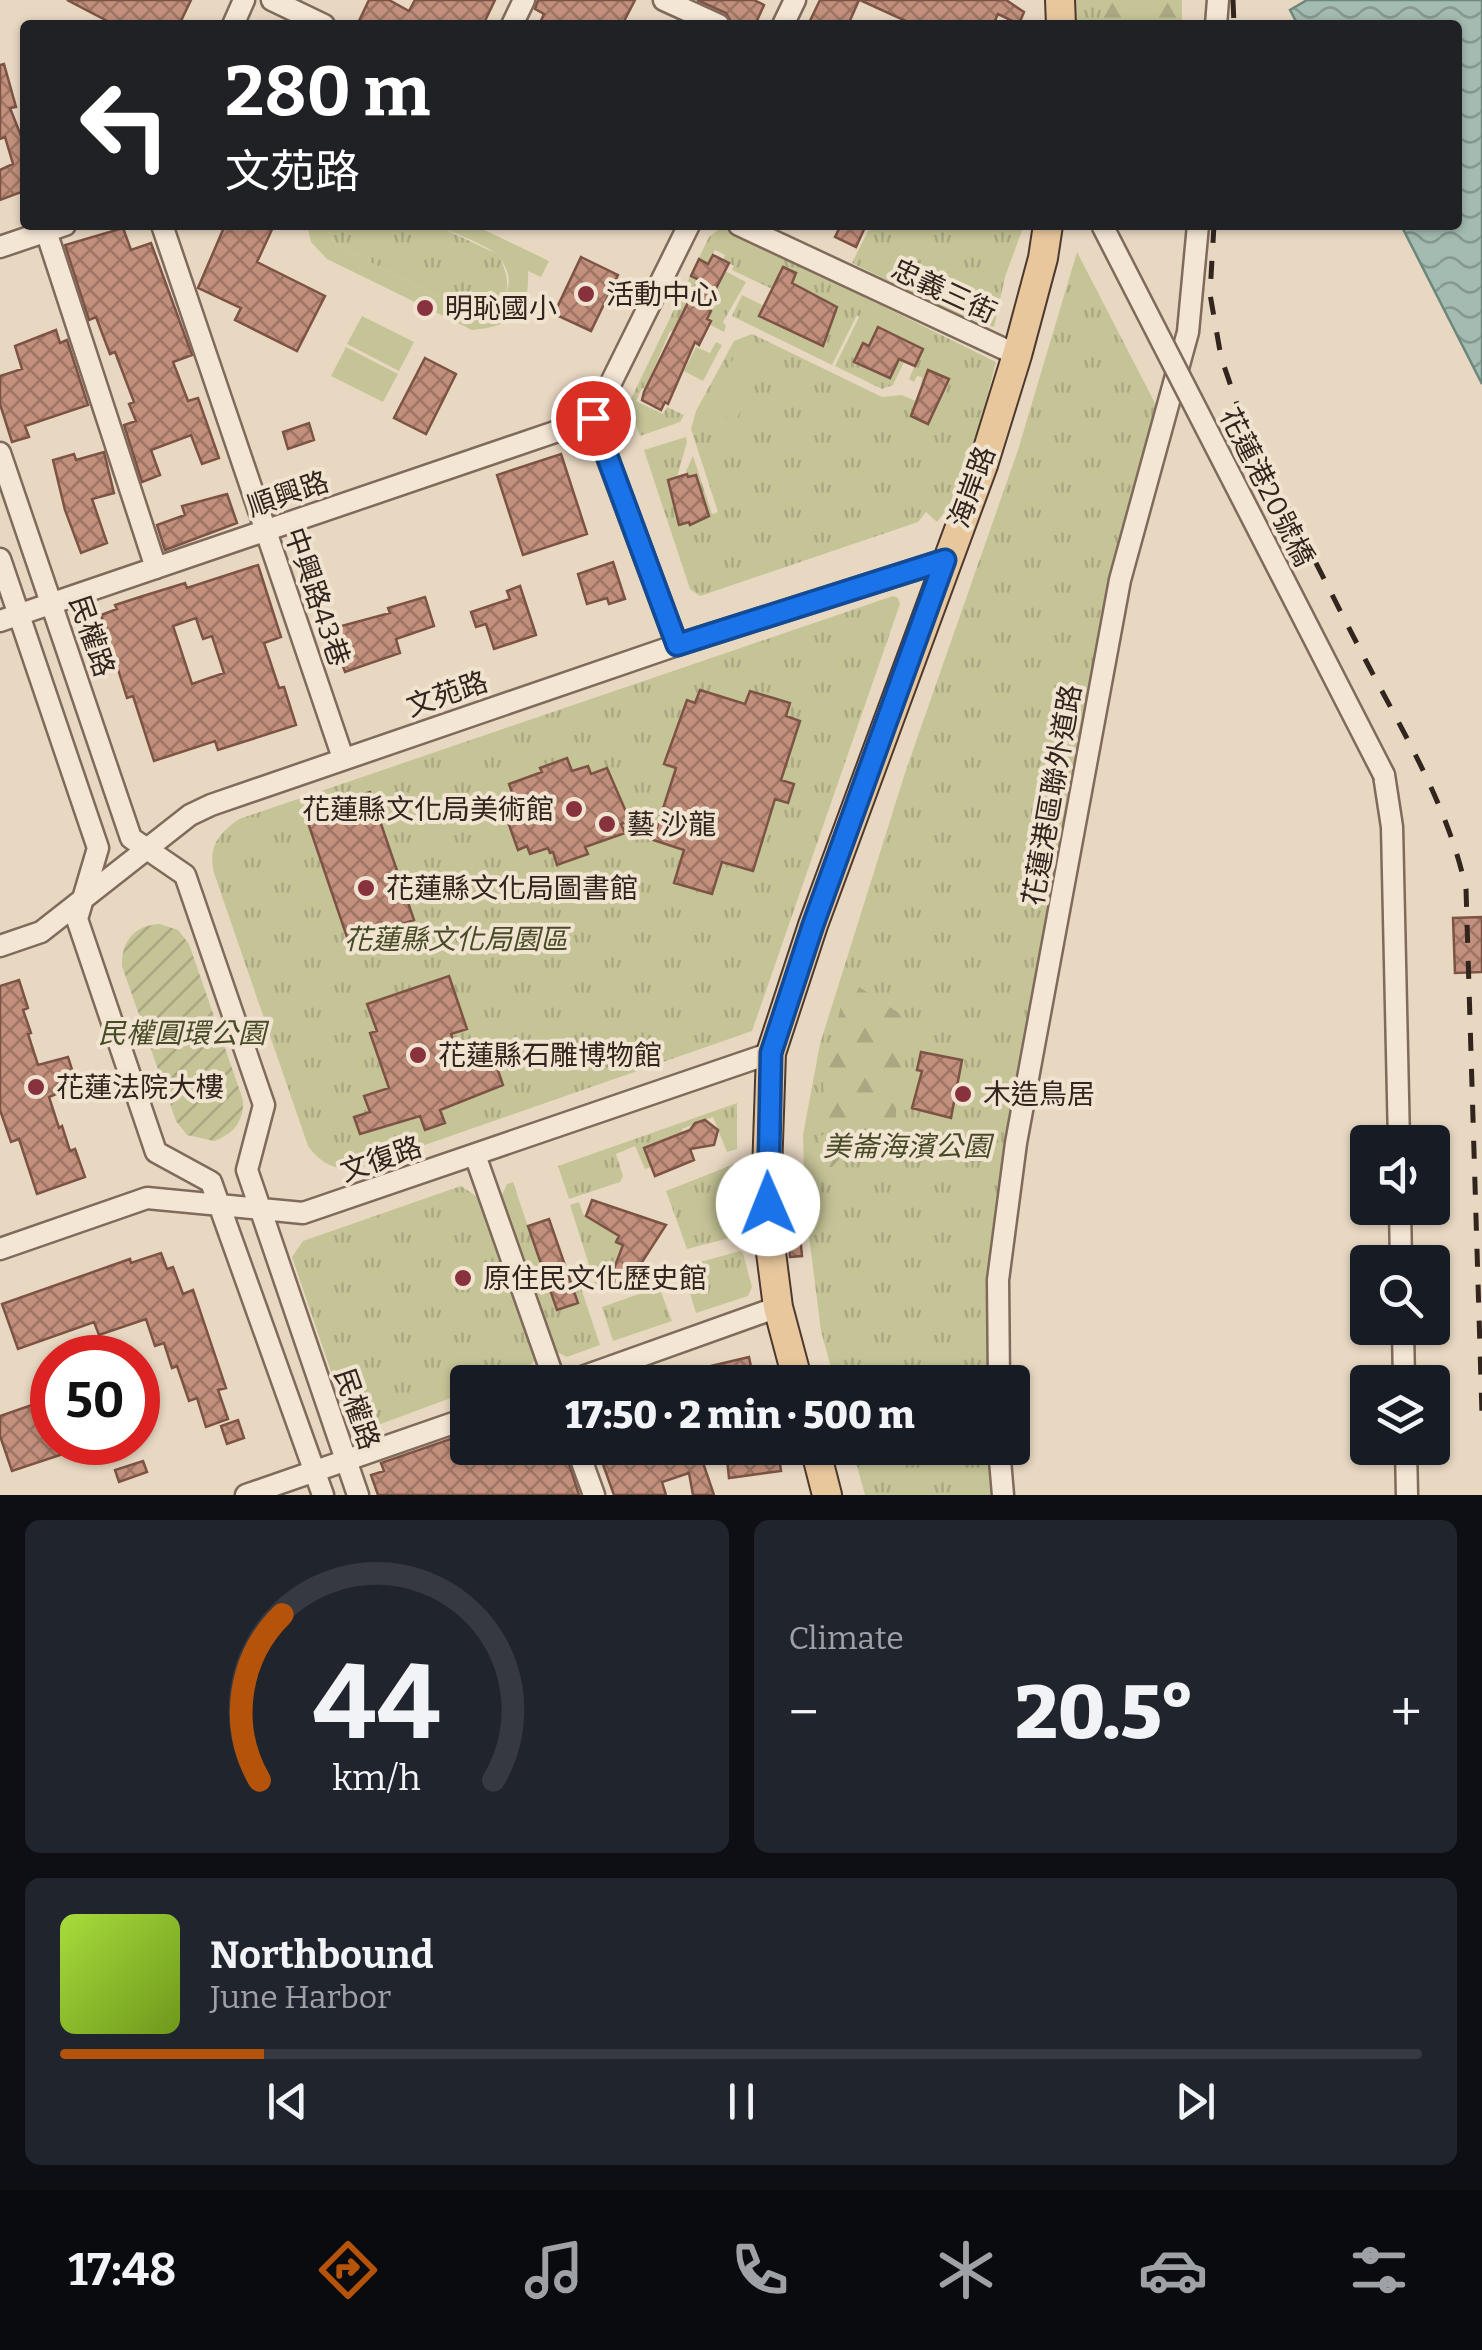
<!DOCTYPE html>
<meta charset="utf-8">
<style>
body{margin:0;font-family:Bitter,"Noto Sans TC",serif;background:#20242c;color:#f1f3f6;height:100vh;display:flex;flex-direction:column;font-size:38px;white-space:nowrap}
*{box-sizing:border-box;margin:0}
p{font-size:32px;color:#9ea1a6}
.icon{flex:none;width:55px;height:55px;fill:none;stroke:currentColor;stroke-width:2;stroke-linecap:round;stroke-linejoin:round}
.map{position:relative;height:1495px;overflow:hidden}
.side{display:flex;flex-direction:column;gap:25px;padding:25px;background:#0d0f14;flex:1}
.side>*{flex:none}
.top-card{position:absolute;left:20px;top:20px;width:1442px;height:210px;border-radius:10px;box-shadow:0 2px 8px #0004;background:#202124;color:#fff;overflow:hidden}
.controls{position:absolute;left:1350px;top:1125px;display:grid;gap:20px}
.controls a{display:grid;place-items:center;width:100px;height:100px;border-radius:10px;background:#171b24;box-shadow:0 2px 8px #0004;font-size:50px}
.speed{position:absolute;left:30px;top:1335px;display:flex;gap:20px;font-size:50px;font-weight:700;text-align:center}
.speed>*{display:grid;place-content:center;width:130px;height:130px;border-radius:50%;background:#171b24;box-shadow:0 2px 8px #0004;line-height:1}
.speed .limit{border:15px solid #d22;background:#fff;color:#111}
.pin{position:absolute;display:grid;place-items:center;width:85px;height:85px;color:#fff;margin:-42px;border:5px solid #fff;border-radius:50%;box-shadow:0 2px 10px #0007}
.me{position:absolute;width:110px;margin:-55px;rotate:359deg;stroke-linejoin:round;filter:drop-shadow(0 0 8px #0008)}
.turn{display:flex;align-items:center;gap:35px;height:210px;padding:0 40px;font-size:45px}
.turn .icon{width:130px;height:130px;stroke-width:2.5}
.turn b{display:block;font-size:70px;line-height:85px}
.big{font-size:75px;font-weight:800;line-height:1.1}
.side .card{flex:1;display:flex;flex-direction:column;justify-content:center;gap:15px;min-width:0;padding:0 35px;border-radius:15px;background:#20242c}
.side .dial{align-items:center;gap:0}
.dial svg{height:260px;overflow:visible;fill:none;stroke:#363941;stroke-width:7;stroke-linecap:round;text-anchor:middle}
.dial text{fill:#f1f3f6;stroke:none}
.song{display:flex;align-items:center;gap:30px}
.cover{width:120px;height:120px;border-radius:15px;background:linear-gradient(135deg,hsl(80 70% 55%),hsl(80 70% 35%))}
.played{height:10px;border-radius:5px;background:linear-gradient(90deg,#b45309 15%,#363941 15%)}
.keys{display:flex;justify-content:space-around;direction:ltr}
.heat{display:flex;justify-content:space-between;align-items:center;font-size:55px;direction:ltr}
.side .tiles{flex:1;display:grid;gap:25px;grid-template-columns:1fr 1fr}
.card:last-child{grid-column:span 2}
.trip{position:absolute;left:450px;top:1365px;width:580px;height:100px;border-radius:10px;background:#171b24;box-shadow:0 2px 8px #0004;font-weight:800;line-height:100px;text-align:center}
.dock{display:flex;height:160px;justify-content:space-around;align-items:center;background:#090b0e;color:#9ea1a6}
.dock .icon{width:70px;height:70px}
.dock .active{color:#b45309}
.dock b{font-size:45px;color:#f1f3f6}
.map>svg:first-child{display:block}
</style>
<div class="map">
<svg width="1482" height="1495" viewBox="0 0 1482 1495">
<defs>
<pattern id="grass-tufts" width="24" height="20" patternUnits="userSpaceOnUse" patternTransform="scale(2.5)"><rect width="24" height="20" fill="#c5c497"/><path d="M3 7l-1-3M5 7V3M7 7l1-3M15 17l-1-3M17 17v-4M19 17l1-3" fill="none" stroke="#aaa882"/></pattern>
<pattern id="forest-firs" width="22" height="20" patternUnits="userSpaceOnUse" patternTransform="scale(2.5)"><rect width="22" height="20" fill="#c5c497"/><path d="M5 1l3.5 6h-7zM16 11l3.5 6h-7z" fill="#aaa882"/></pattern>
<pattern id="garden-furrows" width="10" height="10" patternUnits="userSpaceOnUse" patternTransform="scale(2.5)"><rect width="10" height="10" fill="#c5c497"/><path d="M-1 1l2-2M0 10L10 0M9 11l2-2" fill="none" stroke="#aaa882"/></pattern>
<pattern id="water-waves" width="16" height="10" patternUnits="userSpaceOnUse" patternTransform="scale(2.5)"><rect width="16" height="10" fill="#a4bbb1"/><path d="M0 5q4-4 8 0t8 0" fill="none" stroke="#86988f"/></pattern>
<pattern id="building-cross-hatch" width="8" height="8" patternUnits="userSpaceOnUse" patternTransform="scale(2.5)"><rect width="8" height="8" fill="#c2907c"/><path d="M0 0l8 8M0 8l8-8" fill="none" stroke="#9e7565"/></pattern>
</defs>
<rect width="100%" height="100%" fill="#e8d8c2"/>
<!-- grass -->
<path fill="url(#grass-tufts)" d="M1073 0H1101V25H1074Z
M327 225H436L499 255C514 290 510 303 473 314L340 247 331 238Z
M871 225H1024L1005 277 994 327 957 314 852 263Z
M722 227 996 362C982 414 972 480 937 522L926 512 918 522 700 596 690 589 644 450 686 437 687 442 677 477 668 480 679 524 689 522 691 525 708 516 696 475 688 477 686 471 693 456 712 514 718 512 691 429 696 411 734 341 752 334 882 397 902 395 918 402 911 417 928 424 949 380 924 378 921 385 922 377 917 376 914 382 909 379 922 349 912 345 893 385 882 389 835 366 859 317 857 315 832 365 732 316 742 295 764 306 759 316 785 328C795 307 787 293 796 273L782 267 772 289 732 270 734 266 723 260 725 255 715 250 708 264 699 260 691 275 699 280 693 291 711 299 725 271 746 282 723 322 726 326 724 332 709 324 711 321 685 309 673 332 670 331 645 389 642 388 636 401 663 414 667 407 684 415 680 422 640 436 629 403 709 237Z
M1077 252 1158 409 1051 923 992 1382H835L821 1331 805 1204 803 1135 820 1044 905 773 1018 450Z
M716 342 722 345 703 381 684 371 696 347 710 353Z
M893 596 898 598 900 604 752 1031 359 1168C338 1173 320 1163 308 1146L214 873C208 847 218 834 239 819Z
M737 1103V1149L727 1152 713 1117 682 1129 683 1133 644 1148 651 1167 645 1169 635 1146 616 1154 623 1176 620 1182 569 1199 558 1166Z
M737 1163 741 1229H737V1236L687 1249 666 1191Z
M513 1182 556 1310 577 1303 572 1285 579 1282 600 1345 567 1357 553 1350 501 1197 507 1184Z
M461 1186 479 1198 535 1359C522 1380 491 1382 468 1382L467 1392 367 1429 348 1421 292 1257 303 1241Z
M579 1202 583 1214 619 1236 616 1242 623 1245 609 1282 596 1287 570 1205Z
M740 1251 743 1253 752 1287 748 1296 696 1313 682 1267Z
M659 1287 672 1321 613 1341 602 1307Z
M852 1448H993L1002 1495H865Z"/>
<!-- forest -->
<path fill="url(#forest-firs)" d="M1101 0H1182V25H1101Z
M847 979 911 1021C910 1057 895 1087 896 1123L899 1126 892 1150 865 1147 857 1139 832 1167 811 1169 810 1147 827 1131 823 1085Z"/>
<!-- garden -->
<path fill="url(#garden-furrows)" d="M160 924 178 930 189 944 243 1100C244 1121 234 1134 214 1141L187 1135 176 1121 122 966C121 941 135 925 160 924Z"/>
<!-- pitch -->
<path fill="#c5c497" d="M307 225H327L331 238 340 247 473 314C501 306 522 287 499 257 491 246 451 232 436 225H474L549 261 541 277 528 271C530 313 513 326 472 330L327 259 311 242Z
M362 316 414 342 399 371 347 344Z
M346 347 398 374 383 402 331 376Z
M737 352 765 367 735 422 707 406Z"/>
<!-- water -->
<path fill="url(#water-waves)" stroke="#6c887d" stroke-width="2.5" d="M1307 0H1482V384L1401 225H1458V25H1298L1290 10Z"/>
<!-- building -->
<path fill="url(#building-cross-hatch)" stroke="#7c5344" stroke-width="2.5" fill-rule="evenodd" d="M67 0H191L179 25H115Z
M369 0H389L409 11 415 0H495L483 25H368L359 21Z
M538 0H635L622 25H539L544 14 535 9Z
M697 0H754L764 5 755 25H733L726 13Z
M820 0H859L848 25H808Z
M860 0H1006L1024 12 1019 24 998 14 993 25H904L906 21Z
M4 64 16 107 10 108 25 146V193L21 192 0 200V170L13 164 5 137 0 139V65Z
M225 225H274L257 262 325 296 297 351 235 320 241 308 198 288Z
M841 225H866L856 247 835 237Z
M123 228 131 250 151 243 192 355 173 362 188 401 198 398 219 458 202 464 191 435 151 450 160 475 142 482 124 425 136 421 129 404 134 402 115 352 110 354 96 317 89 320 65 245Z
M713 255 729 263 706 308 711 311 707 319 711 321 699 345 695 342 668 404 665 402 661 410 642 400 644 392 699 280 691 276 699 259 708 264Z
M581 257 618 275 591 331 554 314Z
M783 267 796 273 792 283 837 307 823 346 759 316Z
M878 327 923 349 915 366 899 359 890 378 854 362 863 343 869 346Z
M56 330 60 343 67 340 88 405 25 426 29 437 12 442 0 404V376L22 369 15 346Z
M425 358 456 374 426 434 394 418Z
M928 370 949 379 928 424 911 416Z
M309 423 314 440 288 449 283 432Z
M104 452 114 493 92 499 107 543 81 553 65 510 53 460 74 454 76 460Z
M561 454 587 534 523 555 497 475Z
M687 474 688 477 696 475 709 516 690 525 689 522 679 525 668 480Z
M227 494 237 523 165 550 157 525 185 515 182 506Z
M613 562 625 599 609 604 607 598 587 604 578 574Z
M258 565 281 637 264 643 279 688 284 687 296 725 218 750 215 741 154 761 133 696 127 698 101 615 117 609 115 605 143 596 185 583 187 588ZM196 618 203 639 212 636 224 673 192 684 173 626Z
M520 586 536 635 494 649 486 624 476 627 471 612 510 599 507 591Z
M425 597 434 626 396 639 400 653 345 672 330 629 390 613 388 608Z
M700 690 745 704 750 691 790 703 786 716 800 721 781 780 794 784 788 803 775 799 753 871 722 862 712 894 674 883 684 850 653 840 676 768 664 764 687 700 695 703Z
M567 758 572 771 588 766 591 774 607 768 630 821 621 824 625 833 585 847 588 854 557 865 553 852 550 853 548 848 530 854 527 846 518 850 508 822 521 817 509 784 542 772 540 768Z
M370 792 414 920 382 931 385 939 367 945 365 937 349 943 305 814Z
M1482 917V972L1455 973 1453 918Z
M449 976 467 1029 451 1034 461 1062 492 1053 503 1085 440 1110 445 1123 425 1130 420 1116 360 1134 354 1117 370 1112 364 1096 389 1088 370 1033 377 1031 367 1004Z
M19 980 28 1008 23 1010 31 1033 28 1034 38 1065 68 1057 77 1085 49 1097 59 1128 62 1126 70 1151 75 1149 85 1177 37 1194 19 1139 11 1142 0 1110V986Z
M921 1052 962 1060 951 1118 912 1108 922 1071 917 1070Z
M705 1120 718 1130 714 1145 690 1149 694 1160 655 1176 644 1148 690 1130 695 1123Z
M592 1200 666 1225 624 1290 609 1282 623 1245 616 1242 619 1236 586 1216Z
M798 1213 802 1256 790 1257 786 1214Z
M549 1219 578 1303 557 1310 528 1226Z
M161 1253 167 1269 173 1267 183 1294 193 1290 226 1388 218 1390 228 1419 206 1427 197 1398 189 1401 177 1366 172 1368 164 1343 155 1346 146 1319 99 1335 94 1322 18 1349 2 1304 130 1259 131 1263Z
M749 1357 754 1382H670L711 1366Z
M52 1398V1442L90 1445 12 1471 0 1436V1416Z
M238 1420 244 1438 227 1444 221 1426Z
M468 1433V1448H564L579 1495H378L371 1475 384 1471 381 1463Z
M597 1448H698L714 1495H693L689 1473 662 1482 666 1495H614Z
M726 1448H761L762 1458 779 1456 781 1471 729 1478Z
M143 1461 147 1472 119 1482 115 1470Z"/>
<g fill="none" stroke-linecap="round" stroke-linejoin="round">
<defs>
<path id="minor" d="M272 0 324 25
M664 0 719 25
M233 25 244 0
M512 25 524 0
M783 25 795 0
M1216 25 1218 0
M162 225 343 758
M739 225 1017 355
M46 231 156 568
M0 247 65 225
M0 453 131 838 185 875 264 1105 247 1170 358 1495
M0 559 98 848 77 919 156 1152 211 1182 323 1495
M0 621 593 419
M677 645 593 419 689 225
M1384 775 1392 827 1399 1142
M0 946 41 932 190 815 211 805 677 645 945 560
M475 1155 555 1382
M1400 1208 1401 1262
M0 1249 147 1198 303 1213 771 1053
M1403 1328 1404 1382
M568 1382 778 1307
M999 1382 998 1280 1016 1143 1120 580 1188 332 1198 225
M577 1448 594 1495
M999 1448 1003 1495
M1406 1448 1407 1495
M246 1495 468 1418"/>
<path id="major" d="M1060 0 1061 25
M798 1382 778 1307 769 1237 767 1172 771 1053 813 925 983 465 1017 355 1043 258 1048 225
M815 1448 827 1495"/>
</defs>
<!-- minor casing -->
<use href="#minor" stroke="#806a5b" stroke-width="25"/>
<!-- major casing -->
<use href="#major" stroke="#4e392f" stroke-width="32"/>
<!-- minor -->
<use href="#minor" stroke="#f4e6d4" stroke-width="20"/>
<!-- major -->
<use href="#major" stroke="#e8c79d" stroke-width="28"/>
<!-- rail -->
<path stroke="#31251e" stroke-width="5" stroke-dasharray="18 18" stroke-linecap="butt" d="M1233 0 1234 25
M1214 225 1210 294 1221 357 1238 407C1280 491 1322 576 1365 659 1404 734 1448 806 1466 889L1482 1414"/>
<defs>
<path id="minor-bridge" d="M1102 225 1384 775"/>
</defs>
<!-- minor-bridge casing -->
<use href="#minor-bridge" stroke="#806a5b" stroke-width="25" stroke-linecap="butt"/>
<!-- minor-bridge -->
<use href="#minor-bridge" stroke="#f4e6d4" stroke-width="20"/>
</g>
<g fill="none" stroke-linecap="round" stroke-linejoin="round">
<defs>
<path id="route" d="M593 418 677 645 945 560 813 925 771 1053 768 1204"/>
</defs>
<!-- route casing -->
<use href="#route" stroke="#114b97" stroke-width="25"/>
<!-- route -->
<use href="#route" stroke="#1a73e8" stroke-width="18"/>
</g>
<!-- markers -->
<g fill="#88323e" stroke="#f0e3d0" stroke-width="4">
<circle cx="586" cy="294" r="10"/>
<circle cx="425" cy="308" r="10"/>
<circle cx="574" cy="809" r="10"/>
<circle cx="607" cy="824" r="10"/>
<circle cx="366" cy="888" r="10"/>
<circle cx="418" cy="1055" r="10"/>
<circle cx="36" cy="1087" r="10"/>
<circle cx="963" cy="1094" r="10"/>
<circle cx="463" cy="1278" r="10"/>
</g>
<g text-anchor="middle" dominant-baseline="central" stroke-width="8" stroke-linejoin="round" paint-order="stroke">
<!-- street labels -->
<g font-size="28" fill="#31251e" stroke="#f0e3d0">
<text transform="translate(944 291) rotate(25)">忠義三街</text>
<text transform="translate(972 487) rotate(-70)">海岸路</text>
<text transform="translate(1267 487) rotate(63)">花蓮港20號橋</text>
<text transform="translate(288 494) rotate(-19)">順興路</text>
<text transform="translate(317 597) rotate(71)">中興路43巷</text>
<text transform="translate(92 636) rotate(71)">民權路</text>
<text transform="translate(447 694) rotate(-19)">文苑路</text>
<text transform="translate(1052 795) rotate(-80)">花蓮港區聯外道路</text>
<text transform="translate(381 1159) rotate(-19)">文復路</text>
<text transform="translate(357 1409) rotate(71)">民權路</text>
</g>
<!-- poi labels -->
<g font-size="28" fill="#31251e" stroke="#f0e3d0" text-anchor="start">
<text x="606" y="294">活動中心</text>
<text x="445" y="308">明恥國小</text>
<text x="554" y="809" text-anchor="end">花蓮縣文化局美術館</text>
<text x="627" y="824">藝 沙龍</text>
<text x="386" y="888">花蓮縣文化局圖書館</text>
<text x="438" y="1055">花蓮縣石雕博物館</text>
<text x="56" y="1087">花蓮法院大樓</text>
<text x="983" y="1094">木造鳥居</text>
<text x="483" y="1278">原住民文化歷史館</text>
</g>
<!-- park labels -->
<g font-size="28" font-style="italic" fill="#474b27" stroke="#f0e3d0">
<text x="456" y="939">花蓮縣文化局園區</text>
<text x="182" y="1033">民權圓環公園</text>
<text x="907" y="1146">美崙海濱公園</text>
</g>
</g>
</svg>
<div class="controls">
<a><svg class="icon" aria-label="sound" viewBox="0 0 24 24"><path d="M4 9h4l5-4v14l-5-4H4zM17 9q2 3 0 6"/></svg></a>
<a><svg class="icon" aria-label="search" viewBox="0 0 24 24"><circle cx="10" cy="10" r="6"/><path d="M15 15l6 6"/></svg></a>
<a><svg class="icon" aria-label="layers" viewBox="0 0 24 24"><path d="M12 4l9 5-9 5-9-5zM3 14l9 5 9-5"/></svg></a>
</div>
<div class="speed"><div class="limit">50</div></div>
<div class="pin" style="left:593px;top:418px;background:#d93025"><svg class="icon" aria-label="arrive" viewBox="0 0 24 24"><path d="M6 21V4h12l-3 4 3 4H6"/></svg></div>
<svg class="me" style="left:768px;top:1204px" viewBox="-20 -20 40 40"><circle r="19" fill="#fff"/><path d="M0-13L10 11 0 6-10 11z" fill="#1a73e8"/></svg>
<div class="trip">17:50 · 2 min · 500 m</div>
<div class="top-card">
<div class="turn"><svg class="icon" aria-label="left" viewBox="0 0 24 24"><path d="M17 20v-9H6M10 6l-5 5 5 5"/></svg><div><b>280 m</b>文苑路</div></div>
</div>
</div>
<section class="side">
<div class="tiles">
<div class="card dial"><svg viewBox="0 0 100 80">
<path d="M14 69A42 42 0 1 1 86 69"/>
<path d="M14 69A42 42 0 0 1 21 18" stroke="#b45309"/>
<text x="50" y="56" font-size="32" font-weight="700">44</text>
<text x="50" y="72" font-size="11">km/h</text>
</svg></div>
<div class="card"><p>Climate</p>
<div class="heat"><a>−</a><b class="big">20.5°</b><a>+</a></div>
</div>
<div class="card">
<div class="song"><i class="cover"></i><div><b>Northbound</b><p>June Harbor</p></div></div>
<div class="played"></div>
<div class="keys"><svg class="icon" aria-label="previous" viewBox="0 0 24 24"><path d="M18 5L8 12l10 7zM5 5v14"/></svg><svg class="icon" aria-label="pause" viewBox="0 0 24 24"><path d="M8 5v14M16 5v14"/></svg><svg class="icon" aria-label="next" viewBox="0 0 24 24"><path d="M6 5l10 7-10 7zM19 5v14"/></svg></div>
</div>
</div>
</section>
<nav class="dock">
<b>17:48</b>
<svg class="icon active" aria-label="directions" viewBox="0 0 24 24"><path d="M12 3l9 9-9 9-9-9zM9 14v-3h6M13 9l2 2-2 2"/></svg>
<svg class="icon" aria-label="music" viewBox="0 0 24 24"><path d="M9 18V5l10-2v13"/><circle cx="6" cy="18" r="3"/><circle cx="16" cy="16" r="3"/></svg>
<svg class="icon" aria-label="phone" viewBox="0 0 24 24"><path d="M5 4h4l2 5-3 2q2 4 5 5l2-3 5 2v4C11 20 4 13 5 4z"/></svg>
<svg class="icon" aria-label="climate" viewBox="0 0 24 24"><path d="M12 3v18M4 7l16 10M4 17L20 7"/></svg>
<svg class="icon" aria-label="car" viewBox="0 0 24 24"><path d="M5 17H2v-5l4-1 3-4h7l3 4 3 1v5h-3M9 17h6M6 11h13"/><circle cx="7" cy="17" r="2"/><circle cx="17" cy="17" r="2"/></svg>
<svg class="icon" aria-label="filters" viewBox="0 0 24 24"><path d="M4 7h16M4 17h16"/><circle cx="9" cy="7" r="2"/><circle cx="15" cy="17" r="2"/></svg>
</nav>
